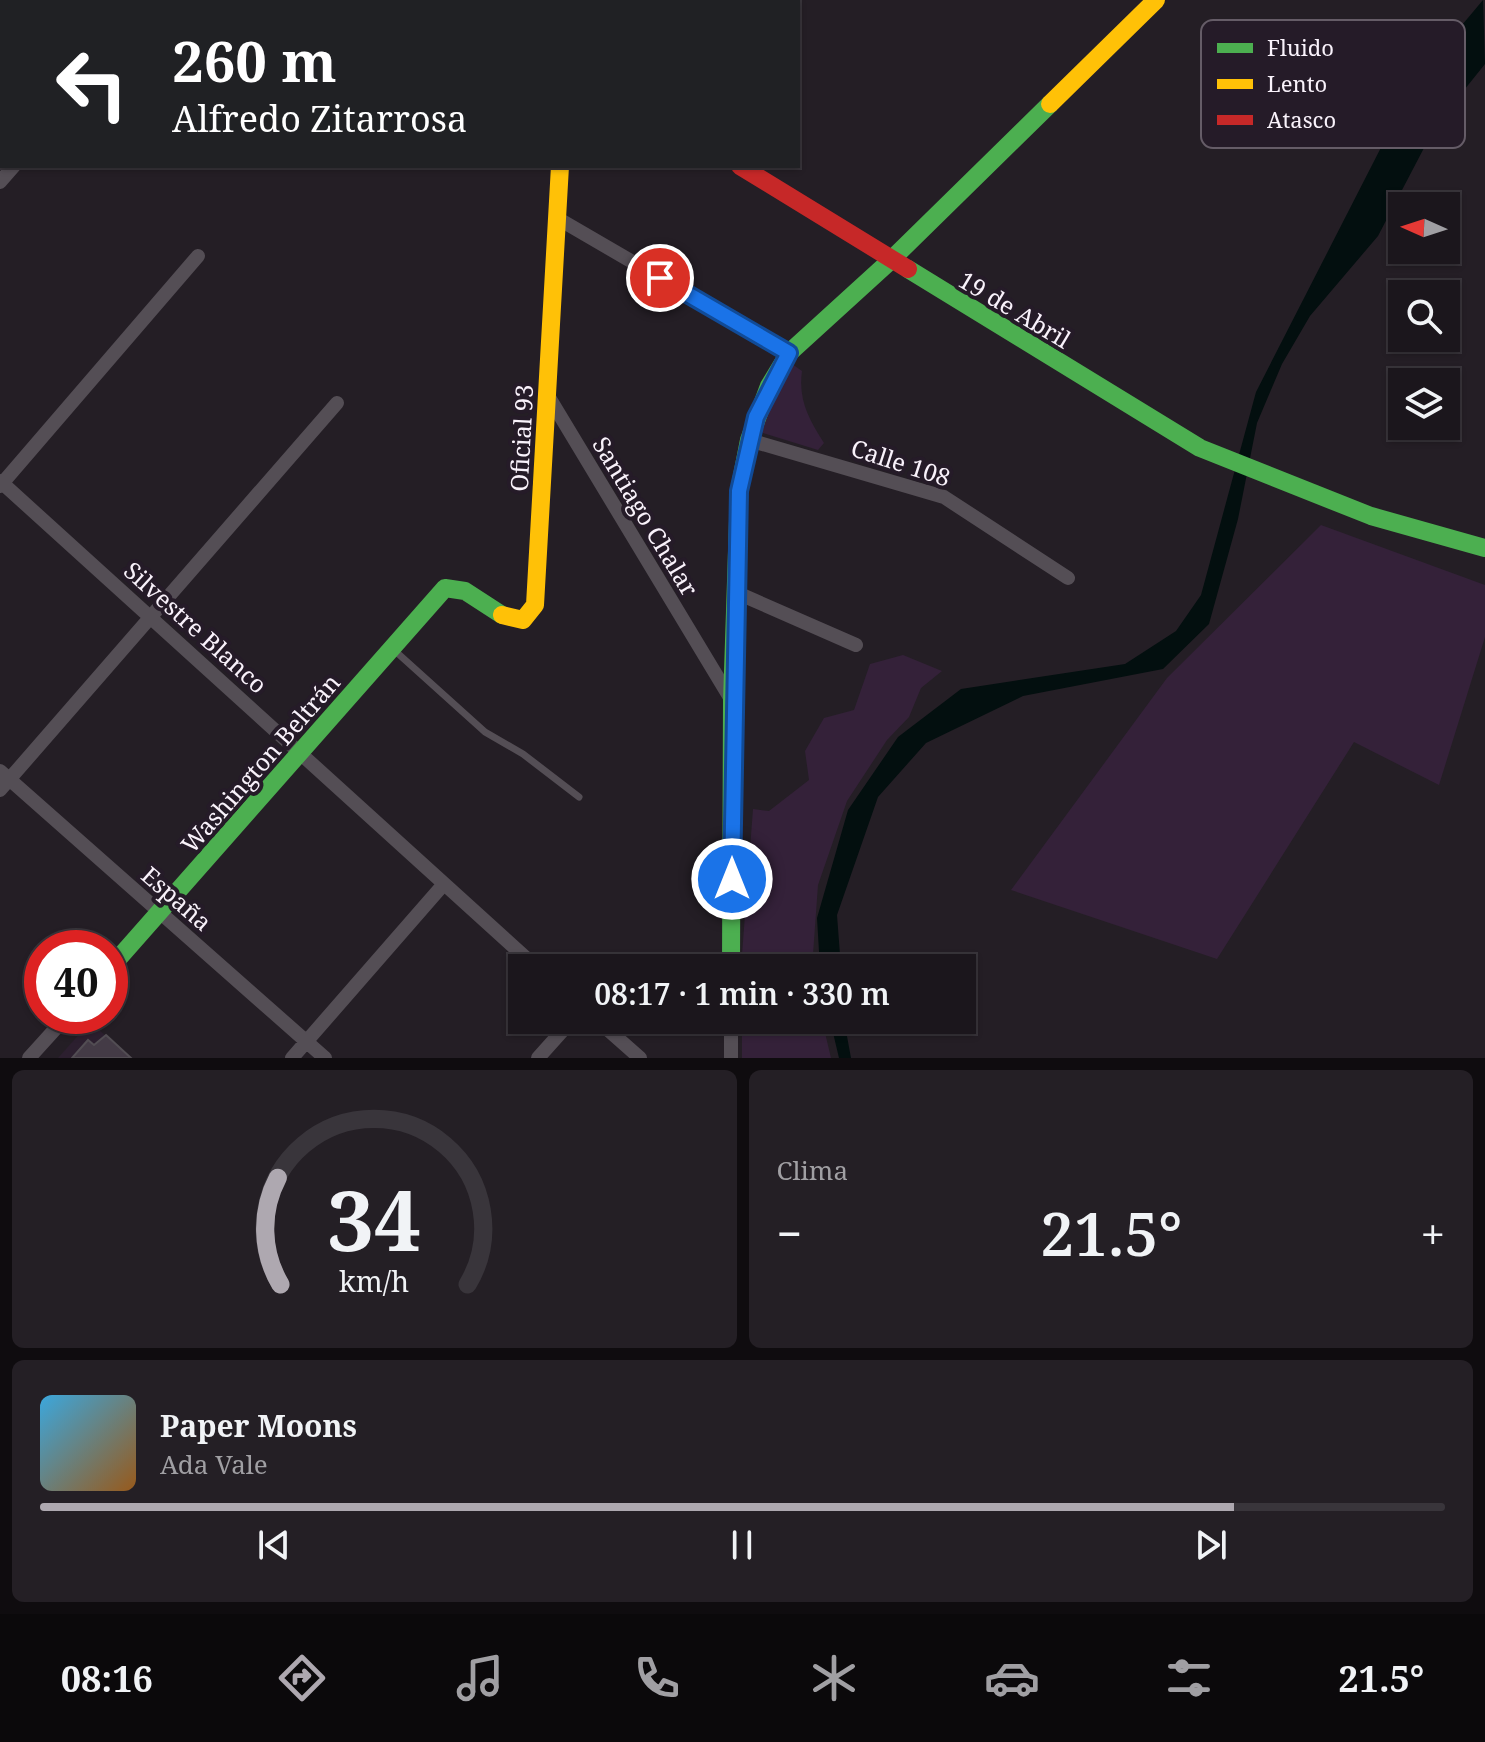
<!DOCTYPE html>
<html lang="es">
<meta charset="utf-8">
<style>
body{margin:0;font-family:"Noto Serif",serif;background:#241f25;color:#f1f3f6;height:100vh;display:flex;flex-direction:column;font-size:30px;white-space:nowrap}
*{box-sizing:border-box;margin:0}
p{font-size:26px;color:#a09fa3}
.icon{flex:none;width:44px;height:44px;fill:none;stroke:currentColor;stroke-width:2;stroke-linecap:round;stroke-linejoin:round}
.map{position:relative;height:1058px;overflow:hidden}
.panel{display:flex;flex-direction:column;gap:12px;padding:12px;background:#0f0c0f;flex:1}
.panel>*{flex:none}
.banner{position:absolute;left:0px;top:0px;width:800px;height:168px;box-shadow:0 2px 6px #0004,0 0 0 2px #39353b;background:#202124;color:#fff;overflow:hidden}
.needle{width:52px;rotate:273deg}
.tools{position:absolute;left:1388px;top:192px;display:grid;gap:16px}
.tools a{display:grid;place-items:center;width:72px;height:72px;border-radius:0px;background:#1b161c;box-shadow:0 2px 6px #0004,0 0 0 2px #39353b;font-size:40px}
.speed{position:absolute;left:24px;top:930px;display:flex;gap:16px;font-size:40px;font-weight:700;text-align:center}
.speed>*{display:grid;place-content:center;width:104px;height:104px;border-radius:50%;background:#1b161c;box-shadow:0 2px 6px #0004,0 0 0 2px #39353b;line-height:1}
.speed .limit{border:12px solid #d22;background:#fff;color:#111}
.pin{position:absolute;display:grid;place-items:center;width:68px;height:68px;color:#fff;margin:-34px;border:4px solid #fff;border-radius:50%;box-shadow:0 2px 8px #0007}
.me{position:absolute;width:88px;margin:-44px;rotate:0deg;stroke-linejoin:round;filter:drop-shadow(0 0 6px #0008)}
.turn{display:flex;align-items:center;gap:28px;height:168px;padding:0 40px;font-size:36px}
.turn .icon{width:104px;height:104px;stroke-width:2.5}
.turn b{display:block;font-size:56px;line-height:68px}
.big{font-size:60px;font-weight:600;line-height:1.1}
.panel .card{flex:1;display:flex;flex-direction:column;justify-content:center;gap:12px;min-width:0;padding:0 28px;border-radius:12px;background:#241f25}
.panel .dial{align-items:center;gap:0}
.dial svg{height:208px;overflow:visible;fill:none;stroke:#39353b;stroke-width:7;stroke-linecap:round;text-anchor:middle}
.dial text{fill:#f1f3f6;stroke:none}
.song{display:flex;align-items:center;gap:24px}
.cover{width:96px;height:96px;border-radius:12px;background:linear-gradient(135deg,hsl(200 70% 55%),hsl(30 70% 35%))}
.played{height:8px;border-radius:4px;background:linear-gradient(90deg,#aea8b0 85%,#39353b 85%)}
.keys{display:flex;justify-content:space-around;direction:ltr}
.heat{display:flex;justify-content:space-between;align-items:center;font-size:44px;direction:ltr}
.panel .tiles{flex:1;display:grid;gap:12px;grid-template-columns:1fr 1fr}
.card:last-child{grid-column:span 2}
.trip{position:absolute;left:508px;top:954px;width:468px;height:80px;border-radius:0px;background:#1b161c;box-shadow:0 2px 6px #0004,0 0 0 2px #39353b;font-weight:600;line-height:80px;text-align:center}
.tabs{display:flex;height:128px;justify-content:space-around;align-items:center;background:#0b090b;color:#a09fa3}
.tabs .icon{width:56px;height:56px}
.tabs .on{color:#aea8b0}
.tabs b{font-size:36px;color:#f1f3f6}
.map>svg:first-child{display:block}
</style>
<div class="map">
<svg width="1485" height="1058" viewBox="0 0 1485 1058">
<rect width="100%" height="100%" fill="#241e25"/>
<!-- built -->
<path fill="#2c1f2f" d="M90 1022 131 1058H58Z"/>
<!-- green -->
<path fill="#342139" d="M792 364 802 371C798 400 809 419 824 443L818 450 763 433C756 412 782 382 792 364Z
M1321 525 1485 585V637L1439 785 1354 742 1217 959 1011 890 1167 678Z
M903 655 942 671 921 688 909 717 887 740 847 801 818 885 812 968H741L753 809 769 811 809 780 805 751 824 718 854 710 870 664Z
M742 1020H822L831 1058H742Z"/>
<!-- water -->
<path fill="#030f0f" d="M1483 0 1485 64 1436 125 1378 236 1310 316 1282 364 1257 423 1238 519 1209 624 1163 669 1023 696 926 743 878 797 837 915 841 968H820L817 918 848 810 898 737 961 689 1125 664 1176 631 1201 595 1256 392 1415 81Z
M830 1020H844L851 1058H839Z"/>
<!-- building -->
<path fill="#443b46" stroke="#524d53" stroke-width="2" d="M106 1035 131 1058H72L88 1040 94 1045Z"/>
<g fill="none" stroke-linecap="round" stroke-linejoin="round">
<!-- lane -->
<path stroke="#544e55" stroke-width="7" d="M394 650 485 732 523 754 579 797"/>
<!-- street -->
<path stroke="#544e55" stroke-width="14" d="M661 2 663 0
M0 182 14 166
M557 218 789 353
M547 394 732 701
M749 440 944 497 1068 578
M0 481 537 968
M0 486 198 256
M735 592 856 645
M0 771 325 1058
M0 790 337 403
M597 1020 640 1058
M29 1058 67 1016
M292 1058 443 885
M538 1058 572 1020
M731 1058V1020"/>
<!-- fast -->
<path stroke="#4caf50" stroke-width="18" d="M475 0 479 2
M908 269 1200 448 1371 516 1485 548
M110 968 445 588 465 591 502 615
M731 968 732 701 739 491 749 440 769 386 789 353 890 261 1050 104"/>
<!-- slow -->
<path stroke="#ffc107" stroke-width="18" d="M1050 104 1156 0
M502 615 523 620 535 605 560 166"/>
<!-- jam -->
<path stroke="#c62828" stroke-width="18" d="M740 166 908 269"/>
</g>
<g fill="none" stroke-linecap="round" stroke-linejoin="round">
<defs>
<path id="route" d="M660 278 789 353 756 417 739 491 732 879"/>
</defs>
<!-- route casing -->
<use href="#route" stroke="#114b97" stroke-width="20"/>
<!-- route -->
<use href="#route" stroke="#1a73e8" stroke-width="14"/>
</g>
<g text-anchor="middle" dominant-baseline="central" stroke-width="8" stroke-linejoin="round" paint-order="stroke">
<!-- street labels -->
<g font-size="24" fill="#f9f2fb" stroke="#251b28">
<text transform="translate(1015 309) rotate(31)">19 de Abril</text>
<text transform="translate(521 438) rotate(-87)">Oficial 93</text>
<text transform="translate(901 462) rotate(18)">Calle 108</text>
<text transform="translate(646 516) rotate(59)">Santiago Chalar</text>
<text transform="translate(196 627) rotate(42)">Silvestre Blanco</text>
<text transform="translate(260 763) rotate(-49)">Washington Beltrán</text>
<text transform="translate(177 898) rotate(41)">España</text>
</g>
</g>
<!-- legend -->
<rect x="1201" y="20" width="264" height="128" rx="12" fill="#251b28" stroke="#655c67" stroke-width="2"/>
<rect x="1217" y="43" width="36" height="10" fill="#4caf50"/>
<rect x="1217" y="79" width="36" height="10" fill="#ffc107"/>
<rect x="1217" y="115" width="36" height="10" fill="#c62828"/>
<g font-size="22" fill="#f9f2fb">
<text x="1267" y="56">Fluido</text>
<text x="1267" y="92">Lento</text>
<text x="1267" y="128">Atasco</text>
</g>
</svg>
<div class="tools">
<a><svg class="needle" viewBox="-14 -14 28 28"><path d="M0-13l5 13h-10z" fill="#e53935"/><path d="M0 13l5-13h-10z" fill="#a09fa3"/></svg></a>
<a><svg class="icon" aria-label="search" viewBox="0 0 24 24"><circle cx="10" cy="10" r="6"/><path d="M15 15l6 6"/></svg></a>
<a><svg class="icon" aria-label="layers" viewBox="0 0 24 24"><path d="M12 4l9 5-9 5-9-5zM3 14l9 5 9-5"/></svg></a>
</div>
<div class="speed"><div class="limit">40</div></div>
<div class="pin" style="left:660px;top:278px;background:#d93025"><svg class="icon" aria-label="arrive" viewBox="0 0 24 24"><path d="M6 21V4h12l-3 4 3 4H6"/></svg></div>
<svg class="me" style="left:732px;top:879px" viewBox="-20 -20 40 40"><circle r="17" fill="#1a73e8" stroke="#fff" stroke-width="3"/><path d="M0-11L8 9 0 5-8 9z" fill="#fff"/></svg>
<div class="trip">08:17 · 1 min · 330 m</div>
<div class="banner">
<div class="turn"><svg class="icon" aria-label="left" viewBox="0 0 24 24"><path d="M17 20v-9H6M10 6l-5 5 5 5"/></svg><div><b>260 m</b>Alfredo Zitarrosa</div></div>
</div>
</div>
<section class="panel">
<div class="tiles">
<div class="card dial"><svg viewBox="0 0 100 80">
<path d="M14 69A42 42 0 1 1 86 69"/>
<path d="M14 69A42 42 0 0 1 13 28" stroke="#aea8b0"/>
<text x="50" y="56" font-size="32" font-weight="700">34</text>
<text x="50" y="72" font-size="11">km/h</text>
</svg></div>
<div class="card"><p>Clima</p>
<div class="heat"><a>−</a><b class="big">21.5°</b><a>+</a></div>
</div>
<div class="card">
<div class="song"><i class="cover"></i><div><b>Paper Moons</b><p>Ada Vale</p></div></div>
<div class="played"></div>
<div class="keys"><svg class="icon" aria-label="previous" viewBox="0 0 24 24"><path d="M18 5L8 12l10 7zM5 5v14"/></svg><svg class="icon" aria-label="pause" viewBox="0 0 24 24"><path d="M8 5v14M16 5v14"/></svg><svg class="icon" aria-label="next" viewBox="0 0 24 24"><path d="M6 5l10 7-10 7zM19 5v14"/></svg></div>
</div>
</div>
</section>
<nav class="tabs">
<b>08:16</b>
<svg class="icon on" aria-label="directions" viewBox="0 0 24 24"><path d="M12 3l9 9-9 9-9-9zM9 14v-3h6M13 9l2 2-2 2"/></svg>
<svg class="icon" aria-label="music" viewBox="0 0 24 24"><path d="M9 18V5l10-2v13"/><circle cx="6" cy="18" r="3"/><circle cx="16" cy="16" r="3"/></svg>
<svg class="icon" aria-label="phone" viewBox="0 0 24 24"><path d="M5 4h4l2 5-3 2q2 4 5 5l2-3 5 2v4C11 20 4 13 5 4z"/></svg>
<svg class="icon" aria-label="climate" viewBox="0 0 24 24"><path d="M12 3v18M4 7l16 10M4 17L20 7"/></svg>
<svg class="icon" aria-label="car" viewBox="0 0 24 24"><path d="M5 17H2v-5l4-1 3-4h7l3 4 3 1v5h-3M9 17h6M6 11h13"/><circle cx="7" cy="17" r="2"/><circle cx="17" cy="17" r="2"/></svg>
<svg class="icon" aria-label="filters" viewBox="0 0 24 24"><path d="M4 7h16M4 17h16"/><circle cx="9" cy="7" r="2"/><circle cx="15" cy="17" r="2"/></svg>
<b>21.5°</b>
</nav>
